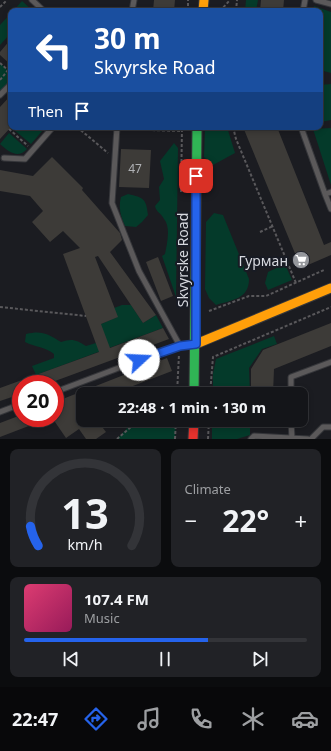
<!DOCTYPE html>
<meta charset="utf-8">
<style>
body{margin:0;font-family:"Noto Sans",sans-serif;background:#212226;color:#f1f3f6;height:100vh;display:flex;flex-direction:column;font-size:15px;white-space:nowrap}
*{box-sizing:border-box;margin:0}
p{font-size:13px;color:#9d9fa2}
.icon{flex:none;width:22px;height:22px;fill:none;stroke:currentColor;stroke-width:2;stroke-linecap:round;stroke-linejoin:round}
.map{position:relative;height:439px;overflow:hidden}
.sheet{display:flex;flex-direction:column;gap:10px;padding:10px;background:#0b0c0e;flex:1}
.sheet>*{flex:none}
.banner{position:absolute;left:8px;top:8px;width:315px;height:122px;border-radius:8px;box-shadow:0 2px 6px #0003,0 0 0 1px #333438;background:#1a4fa0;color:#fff;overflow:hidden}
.speed{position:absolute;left:12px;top:375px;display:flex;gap:8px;font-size:20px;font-weight:700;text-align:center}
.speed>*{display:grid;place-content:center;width:52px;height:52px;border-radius:50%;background:#141519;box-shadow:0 2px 6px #0003,0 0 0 1px #333438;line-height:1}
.speed .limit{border:6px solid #d22;background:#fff;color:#111}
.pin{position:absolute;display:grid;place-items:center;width:34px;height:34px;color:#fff;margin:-17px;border-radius:8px;box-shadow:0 2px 6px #0006}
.me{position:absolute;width:44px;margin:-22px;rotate:70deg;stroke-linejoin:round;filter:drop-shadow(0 0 3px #0008)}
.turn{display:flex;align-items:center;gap:14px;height:84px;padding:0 20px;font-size:18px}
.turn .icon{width:52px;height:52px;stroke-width:2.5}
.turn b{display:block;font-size:28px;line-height:34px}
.then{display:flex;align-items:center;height:38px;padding:0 20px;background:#0003;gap:8px;font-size:15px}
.big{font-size:30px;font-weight:700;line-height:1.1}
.sheet .card{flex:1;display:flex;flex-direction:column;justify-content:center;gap:6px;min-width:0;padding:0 14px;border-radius:8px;background:#212226}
.sheet .dial{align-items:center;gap:0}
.dial svg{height:104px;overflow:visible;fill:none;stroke:#333438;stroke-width:7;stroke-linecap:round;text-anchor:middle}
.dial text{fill:#f1f3f6;stroke:none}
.song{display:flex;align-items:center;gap:12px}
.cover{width:48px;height:48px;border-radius:6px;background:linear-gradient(135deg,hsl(340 70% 55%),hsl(330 70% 35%))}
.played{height:4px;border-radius:2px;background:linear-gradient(90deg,#2563eb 65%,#333438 65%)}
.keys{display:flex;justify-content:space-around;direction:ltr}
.heat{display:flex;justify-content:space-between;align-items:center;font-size:22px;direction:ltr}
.sheet .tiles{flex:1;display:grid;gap:10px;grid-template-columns:1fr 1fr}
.card:last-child{grid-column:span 2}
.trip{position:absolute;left:76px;top:387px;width:232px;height:40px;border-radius:8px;background:#141519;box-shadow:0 2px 6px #0003,0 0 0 1px #333438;font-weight:700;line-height:40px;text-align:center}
.dock{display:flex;height:64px;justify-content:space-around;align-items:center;background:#08080a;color:#9d9fa2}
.dock .icon{width:28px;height:28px}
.dock .on{color:#2563eb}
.dock b{font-size:18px;color:#f1f3f6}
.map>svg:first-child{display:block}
</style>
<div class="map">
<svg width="331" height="439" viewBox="0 0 331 439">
<rect width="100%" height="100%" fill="#1b1c21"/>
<!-- green -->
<path fill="#043a2a" d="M246 0H258L256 11H245Z
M22 1 32 10 13 11Z
M314 6 331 12V73L320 70V11H314Z
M11 13V33L0 45V25Z
M0 63 11 73V84L0 95Z
M331 84V120L321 122 320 85Z
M15 127H39L43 130 31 144 13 129Z
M205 127H227L235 153 213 165 204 157Z
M331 128V185L313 129Z
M9 133 27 149C18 159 9 152 0 144Z
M174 143 178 148 176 297 162 256 165 254C167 244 171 227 164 219 161 213 156 212 155 206L160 200 159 187 164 179 160 161Z
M128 194C144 198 146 198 148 215L142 222 136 227 125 226C121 217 118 208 121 197Z
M214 213 223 215 249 279C249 299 232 300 216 305L209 298 205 289 206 222Z
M285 264 292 280 268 290 265 283 268 272Z
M122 305H131L143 323 156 315 163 328 36 375 32 366 54 358V354C46 347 35 347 25 342L26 334C42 330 48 334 61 342 72 338 77 340 86 346L96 343 101 324 117 317 114 308Z
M274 336 277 344 262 349 249 368 250 394H213V374L216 359Z
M138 420H176L175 439H117L130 425Z
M212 420H250V435L237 439H212Z"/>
<!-- building -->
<path fill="#3d3b38" d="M154 0H175L174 11H153Z
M261 0H284L283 11H260Z
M11 39V65L0 55V52Z
M11 95V127L0 139V107Z
M243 127H277L324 245 331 242V255L301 268Z
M121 149 151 150 149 188 119 187Z
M52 157 83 188 82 190 120 233 122 240 110 252 156 315 143 323 98 256 95 257 118 317 101 324 110 348 163 328 169 339 47 384H21V394L0 401V388L99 352 63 254 80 248 63 231 50 242 32 222 43 211 30 196 0 191V170L33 176Z
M158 257 173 296 161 301 146 262Z
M331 323V346L274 369 273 394H251V369L263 350Z
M167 358 172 371 112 394H83V420H97L106 432 96 439H86L79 429 66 438 55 422V402Z
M21 415V418L47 419 0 437V423Z"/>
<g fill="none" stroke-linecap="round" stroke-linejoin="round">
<defs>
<path id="lane" d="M32 0 44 11
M316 0 331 4
M132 11 134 0
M303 11 305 0
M0 95 11 84
M117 127 112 203 139 271 180 346
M301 127 325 194 331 192
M4 158 25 159 53 127
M325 194 331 209
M55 392 153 355 180 346 192 344
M291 394V377L331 362
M0 412 21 404
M291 420 292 439
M251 439 254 436 308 439
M311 439 323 427H331"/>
<path id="fast" d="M194 394 197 127"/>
<path id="slow" d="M203 11 204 0
M196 344 331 288"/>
<path id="jam" d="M193 439 194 420"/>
</defs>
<!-- lane casing -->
<use href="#lane" stroke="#36373b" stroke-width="7"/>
<!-- fast casing -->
<use href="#fast" stroke="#36373b" stroke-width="11"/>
<!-- slow casing -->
<use href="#slow" stroke="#36373b" stroke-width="11"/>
<!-- jam casing -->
<use href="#jam" stroke="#36373b" stroke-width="11"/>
<!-- path -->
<path stroke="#59585b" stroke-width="2" stroke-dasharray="3 2" stroke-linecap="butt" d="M0 7 7 0
M188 11V0
M220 11 230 0
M236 11 237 0
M0 63 11 73
M0 80 8 70
M77 127 108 153
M150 127V130L181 131
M233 127 236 139 296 283
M9 129 28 146
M181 192 182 127
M260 232 273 226
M0 307 86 316
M209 311 249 296H266L324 270
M168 394 176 387
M177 394 179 354
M210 394 213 357 331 307
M117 439 139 420
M175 439 176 420
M208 439 209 420"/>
<!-- lane -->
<use href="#lane" stroke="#5b595a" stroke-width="5"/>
<!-- fast -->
<use href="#fast" stroke="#30b455" stroke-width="9"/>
<!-- slow -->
<use href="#slow" stroke="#ff9f0a" stroke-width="9"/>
<!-- jam -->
<use href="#jam" stroke="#e5322d" stroke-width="9"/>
</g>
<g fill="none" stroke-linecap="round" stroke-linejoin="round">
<defs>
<path id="route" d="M139 360 180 346 196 344V176"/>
</defs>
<!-- route casing -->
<use href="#route" stroke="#184099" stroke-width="10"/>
<!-- route -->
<use href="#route" stroke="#2563eb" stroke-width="7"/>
</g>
<!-- icons -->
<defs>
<symbol id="supermarket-disc" viewBox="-11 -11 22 22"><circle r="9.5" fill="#95979c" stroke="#181b24"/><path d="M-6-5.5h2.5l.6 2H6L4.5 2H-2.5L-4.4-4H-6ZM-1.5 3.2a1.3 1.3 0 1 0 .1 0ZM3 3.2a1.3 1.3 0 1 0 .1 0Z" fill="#fff"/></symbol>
</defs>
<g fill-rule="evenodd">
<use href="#supermarket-disc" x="291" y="250" width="20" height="20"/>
</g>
<g text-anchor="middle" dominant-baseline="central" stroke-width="4" stroke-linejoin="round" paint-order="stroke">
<!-- number labels -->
<g font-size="12" fill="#b0b2b5">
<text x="135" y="168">47</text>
</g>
<!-- street labels -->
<g font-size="14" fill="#d7d9df" stroke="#181b24">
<text transform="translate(182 260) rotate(-90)">Skvyrske Road</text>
</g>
<!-- poi labels -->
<g font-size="14" fill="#d7d9df" stroke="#181b24" text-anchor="end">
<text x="288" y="260">Гурман</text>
</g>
</g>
</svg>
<div class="speed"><div class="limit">20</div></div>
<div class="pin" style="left:196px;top:176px;background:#d93025"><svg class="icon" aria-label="arrive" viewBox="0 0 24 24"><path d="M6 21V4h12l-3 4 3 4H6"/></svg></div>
<svg class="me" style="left:139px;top:360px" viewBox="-20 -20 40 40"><circle r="19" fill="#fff"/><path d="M0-13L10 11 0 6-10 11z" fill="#2563eb"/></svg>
<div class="trip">22:48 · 1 min · 130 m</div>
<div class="banner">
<div class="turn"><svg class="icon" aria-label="left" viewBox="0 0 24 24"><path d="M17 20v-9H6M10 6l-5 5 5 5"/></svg><div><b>30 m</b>Skvyrske Road</div></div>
<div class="then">Then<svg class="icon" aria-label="arrive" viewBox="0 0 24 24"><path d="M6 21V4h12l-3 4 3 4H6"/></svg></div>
</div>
</div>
<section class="sheet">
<div class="tiles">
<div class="card dial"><svg viewBox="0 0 100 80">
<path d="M14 69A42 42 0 1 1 86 69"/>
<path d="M14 69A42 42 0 0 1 8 54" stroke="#2563eb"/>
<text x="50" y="56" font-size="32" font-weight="700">13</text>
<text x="50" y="72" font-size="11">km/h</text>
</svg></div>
<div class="card"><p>Climate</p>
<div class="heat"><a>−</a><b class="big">22°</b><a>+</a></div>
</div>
<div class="card">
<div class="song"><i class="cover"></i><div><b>107.4 FM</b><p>Music</p></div></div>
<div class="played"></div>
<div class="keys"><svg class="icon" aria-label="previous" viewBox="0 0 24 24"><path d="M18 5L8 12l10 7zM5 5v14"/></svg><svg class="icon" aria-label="pause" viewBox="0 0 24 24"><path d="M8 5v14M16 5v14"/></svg><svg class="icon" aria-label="next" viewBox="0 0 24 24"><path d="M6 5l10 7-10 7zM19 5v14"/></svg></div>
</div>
</div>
</section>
<nav class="dock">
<b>22:47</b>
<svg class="icon on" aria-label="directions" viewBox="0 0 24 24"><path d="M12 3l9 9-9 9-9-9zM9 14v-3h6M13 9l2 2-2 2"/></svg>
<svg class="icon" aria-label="music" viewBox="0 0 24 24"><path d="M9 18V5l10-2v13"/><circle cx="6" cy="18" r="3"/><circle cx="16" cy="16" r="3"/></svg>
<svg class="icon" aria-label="phone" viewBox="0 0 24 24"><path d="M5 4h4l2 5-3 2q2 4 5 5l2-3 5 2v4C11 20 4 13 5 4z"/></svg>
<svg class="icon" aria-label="climate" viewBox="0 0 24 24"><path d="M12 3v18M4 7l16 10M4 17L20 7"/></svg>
<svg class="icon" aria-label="car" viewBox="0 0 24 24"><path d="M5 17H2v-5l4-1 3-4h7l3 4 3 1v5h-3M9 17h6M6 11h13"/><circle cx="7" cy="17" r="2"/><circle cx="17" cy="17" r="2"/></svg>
</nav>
